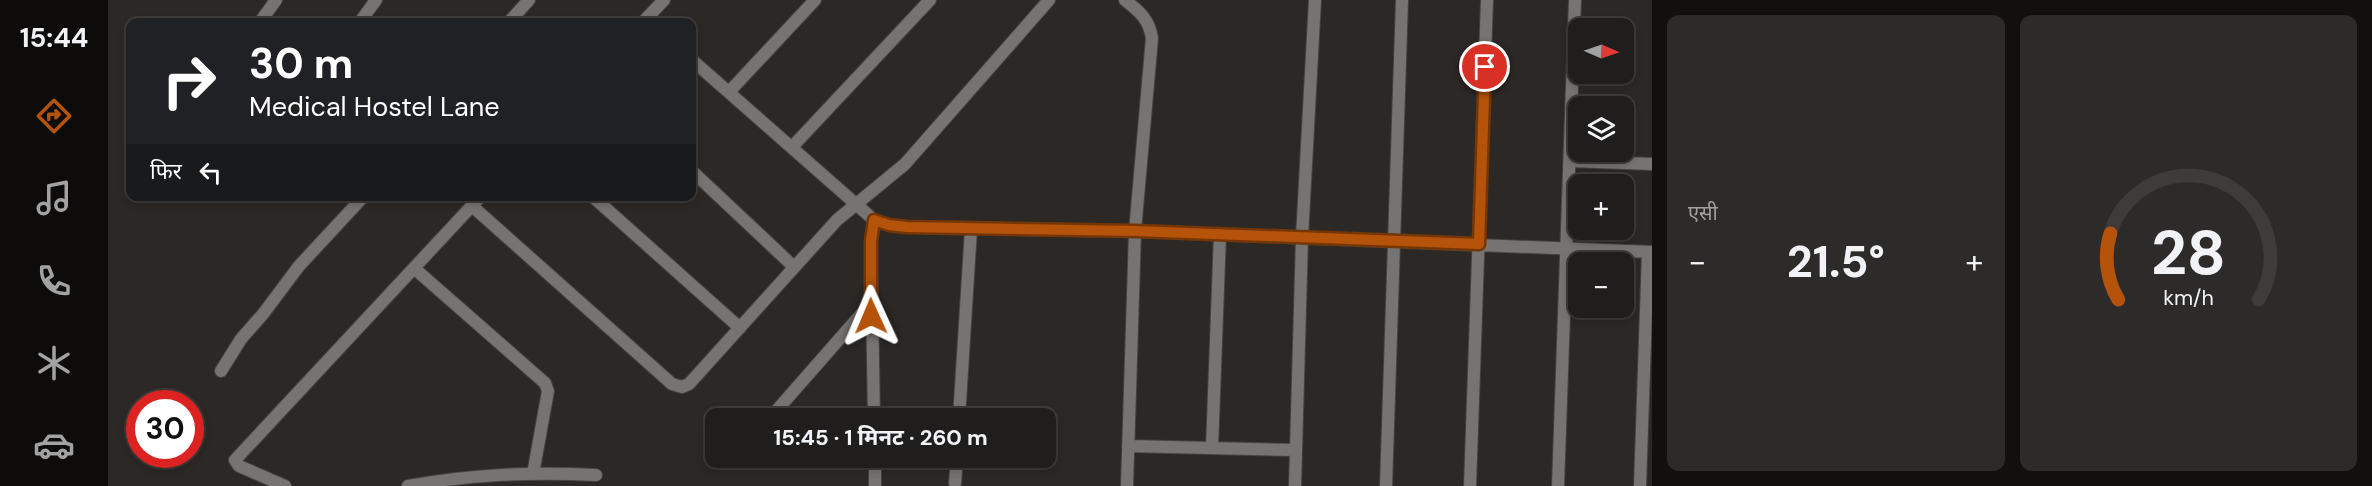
<!DOCTYPE html>
<html lang="hi">
<meta charset="utf-8">
<style>
body{margin:0;font-family:"DM Sans","Noto Sans Devanagari",sans-serif;background:#2d2b29;color:#f1f3f6;height:100vh;display:flex;flex-direction:column;font-size:22px;white-space:nowrap}
*{box-sizing:border-box;margin:0}
p{font-size:20px;color:#a2a2a3}
.icon{flex:none;width:33px;height:33px;fill:none;stroke:currentColor;stroke-width:2;stroke-linecap:round;stroke-linejoin:round}
.map{position:relative;flex:1;overflow:hidden}
.panel{display:flex;flex-direction:column;gap:15px;padding:15px;background:#12100f;width:720px}
.panel>*{flex:none}
.banner{position:absolute;left:18px;top:18px;width:570px;height:183px;border-radius:12px;box-shadow:0 3px 9px #0003,0 0 0 2px #3d3c3b;background:#202124;color:#fff;overflow:hidden}
.needle{width:39px;rotate:92deg}
.tools{position:absolute;left:1460px;top:18px;display:grid;gap:12px}
.tools a{display:grid;place-items:center;width:66px;height:66px;border-radius:12px;background:#201e1c;box-shadow:0 3px 9px #0003,0 0 0 2px #3d3c3b;font-size:30px}
.speed{position:absolute;left:18px;top:390px;display:flex;gap:12px;font-size:30px;font-weight:700;text-align:center}
.speed>*{display:grid;place-content:center;width:78px;height:78px;border-radius:50%;background:#201e1c;box-shadow:0 3px 9px #0003,0 0 0 2px #3d3c3b;line-height:1}
.speed .limit{border:9px solid #d22;background:#fff;color:#111}
.pin{position:absolute;display:grid;place-items:center;width:51px;height:51px;color:#fff;margin:-26px;border:3px solid #fff;border-radius:50%;box-shadow:0 2px 6px #0007}
.me{position:absolute;width:66px;margin:-33px;rotate:359deg;stroke-linejoin:round;filter:drop-shadow(0 0 4px #0008)}
.turn{display:flex;align-items:center;gap:21px;height:126px;padding:0 24px;font-size:27px}
.turn .icon{width:78px;height:78px;stroke-width:2.5}
.turn b{display:block;font-size:42px;line-height:51px}
.then{display:flex;align-items:center;height:57px;padding:0 24px;background:#0003;gap:12px;font-size:22px}
.big{font-size:45px;font-weight:700;line-height:1.1}
.panel .card{flex:1;display:flex;flex-direction:column;justify-content:center;gap:9px;min-width:0;padding:0 21px;border-radius:12px;background:#2d2b29}
.panel .dial{align-items:center;gap:0}
.dial svg{height:156px;overflow:visible;fill:none;stroke:#3d3c3b;stroke-width:7;stroke-linecap:round;text-anchor:middle}
.dial text{fill:#f1f3f6;stroke:none}
.heat{display:flex;justify-content:space-between;align-items:center;font-size:33px;direction:ltr}
.panel .tiles{flex:1;display:grid;gap:15px;grid-template-columns:repeat(2,1fr)}
.trip{position:absolute;left:597px;top:408px;width:351px;height:60px;border-radius:12px;background:#201e1c;box-shadow:0 3px 9px #0003,0 0 0 2px #3d3c3b;font-weight:700;line-height:60px;text-align:center}
main{display:flex;flex:1;min-height:0}
.tabs{display:flex;flex-direction:column;width:108px;justify-content:space-around;align-items:center;background:#0d0c0b;color:#a2a2a3}
.tabs .icon{width:42px;height:42px}
.tabs .current{color:#b45309}
.tabs b{font-size:27px;color:#f1f3f6}
.map>svg:first-child{display:block}
</style>
<main>
<nav class="tabs">
<b>15:44</b>
<svg class="icon current" aria-label="directions" viewBox="0 0 24 24"><path d="M12 3l9 9-9 9-9-9zM9 14v-3h6M13 9l2 2-2 2"/></svg>
<svg class="icon" aria-label="music" viewBox="0 0 24 24"><path d="M9 18V5l10-2v13"/><circle cx="6" cy="18" r="3"/><circle cx="16" cy="16" r="3"/></svg>
<svg class="icon" aria-label="phone" viewBox="0 0 24 24"><path d="M5 4h4l2 5-3 2q2 4 5 5l2-3 5 2v4C11 20 4 13 5 4z"/></svg>
<svg class="icon" aria-label="climate" viewBox="0 0 24 24"><path d="M12 3v18M4 7l16 10M4 17L20 7"/></svg>
<svg class="icon" aria-label="car" viewBox="0 0 24 24"><path d="M5 17H2v-5l4-1 3-4h7l3 4 3 1v5h-3M9 17h6M6 11h13"/><circle cx="7" cy="17" r="2"/><circle cx="17" cy="17" r="2"/></svg>
</nav>
<div class="map">
<svg width="1544" height="486" viewBox="0 0 1544 486">
<rect width="100%" height="100%" fill="#2b2825"/>
<g fill="none" stroke-linecap="round" stroke-linejoin="round">
<defs>
<path id="street" d="M1017 0C1031 11 1041 19 1044 38L1027 231 1019 486
M152 22 168 0
M252 22 268 0
M401 22 421 0
M535 22 556 0
M584 60 766 220 781 225 799 227 1027 231 1544 252
M621 92 707 0
M684 147 822 0
M1462 161 1544 164
M584 171 685 266
M484 196 632 328
M364 206 564 384 574 387 581 384 729 220 797 164 941 0
M307 269 437 383 440 391 425 474
M113 371 133 339 155 314 191 266 256 196
M662 418 763 303
M766 418 763 241 766 220
M851 418 863 229
M1020 446 1187 450
M1104 448 1112 234
M767 458V486
M847 483 849 458
M177 486 131 466 127 460 373 196
M300 486C365 474 423 472 488 475
M1187 486 1194 237 1207 0
M1278 486 1294 0
M1362 486 1379 0
M1450 486 1467 0
M1532 486 1540 252"/>
</defs>
<!-- street casing -->
<use href="#street" stroke="#464340" stroke-width="14"/>
<!-- street -->
<use href="#street" stroke="#767472" stroke-width="12"/>
</g>
<g fill="none" stroke-linecap="round" stroke-linejoin="round">
<defs>
<path id="route" d="M763 316V241L766 220 781 225 799 227 1028 231 1371 244 1377 67"/>
</defs>
<!-- route casing -->
<use href="#route" stroke="#753606" stroke-width="15"/>
<!-- route -->
<use href="#route" stroke="#b45309" stroke-width="10"/>
</g>
</svg>
<div class="tools">
<a><svg class="needle" viewBox="-14 -14 28 28"><path d="M0-13l5 13h-10z" fill="#e53935"/><path d="M0 13l5-13h-10z" fill="#a2a2a3"/></svg></a>
<a><svg class="icon" aria-label="layers" viewBox="0 0 24 24"><path d="M12 4l9 5-9 5-9-5zM3 14l9 5 9-5"/></svg></a>
<a>+</a>
<a>−</a>
</div>
<div class="speed"><div class="limit">30</div></div>
<div class="pin" style="left:1377px;top:67px;background:#d93025"><svg class="icon" aria-label="arrive" viewBox="0 0 24 24"><path d="M6 21V4h12l-3 4 3 4H6"/></svg></div>
<svg class="me" style="left:763px;top:316px" viewBox="-20 -20 40 40"><path d="M0-17L14 15 0 8-14 15z" fill="#b45309" stroke="#fff" stroke-width="4"/></svg>
<div class="trip">15:45 · 1 मिनट · 260 m</div>
<div class="banner">
<div class="turn"><svg class="icon" aria-label="right" viewBox="0 0 24 24"><path d="M7 20v-9h11M14 6l5 5-5 5"/></svg><div><b>30 m</b>Medical Hostel Lane</div></div>
<div class="then">फिर<svg class="icon" aria-label="left" viewBox="0 0 24 24"><path d="M17 20v-9H6M10 6l-5 5 5 5"/></svg></div>
</div>
</div>
<section class="panel">
<div class="tiles">
<div class="card"><p>एसी</p>
<div class="heat"><a>−</a><b class="big">21.5°</b><a>+</a></div>
</div>
<div class="card dial"><svg viewBox="0 0 100 80">
<path d="M14 69A42 42 0 1 1 86 69"/>
<path d="M14 69A42 42 0 0 1 10 35" stroke="#b45309"/>
<text x="50" y="56" font-size="32" font-weight="700">28</text>
<text x="50" y="72" font-size="11">km/h</text>
</svg></div>
</div>
</section>
</main>
